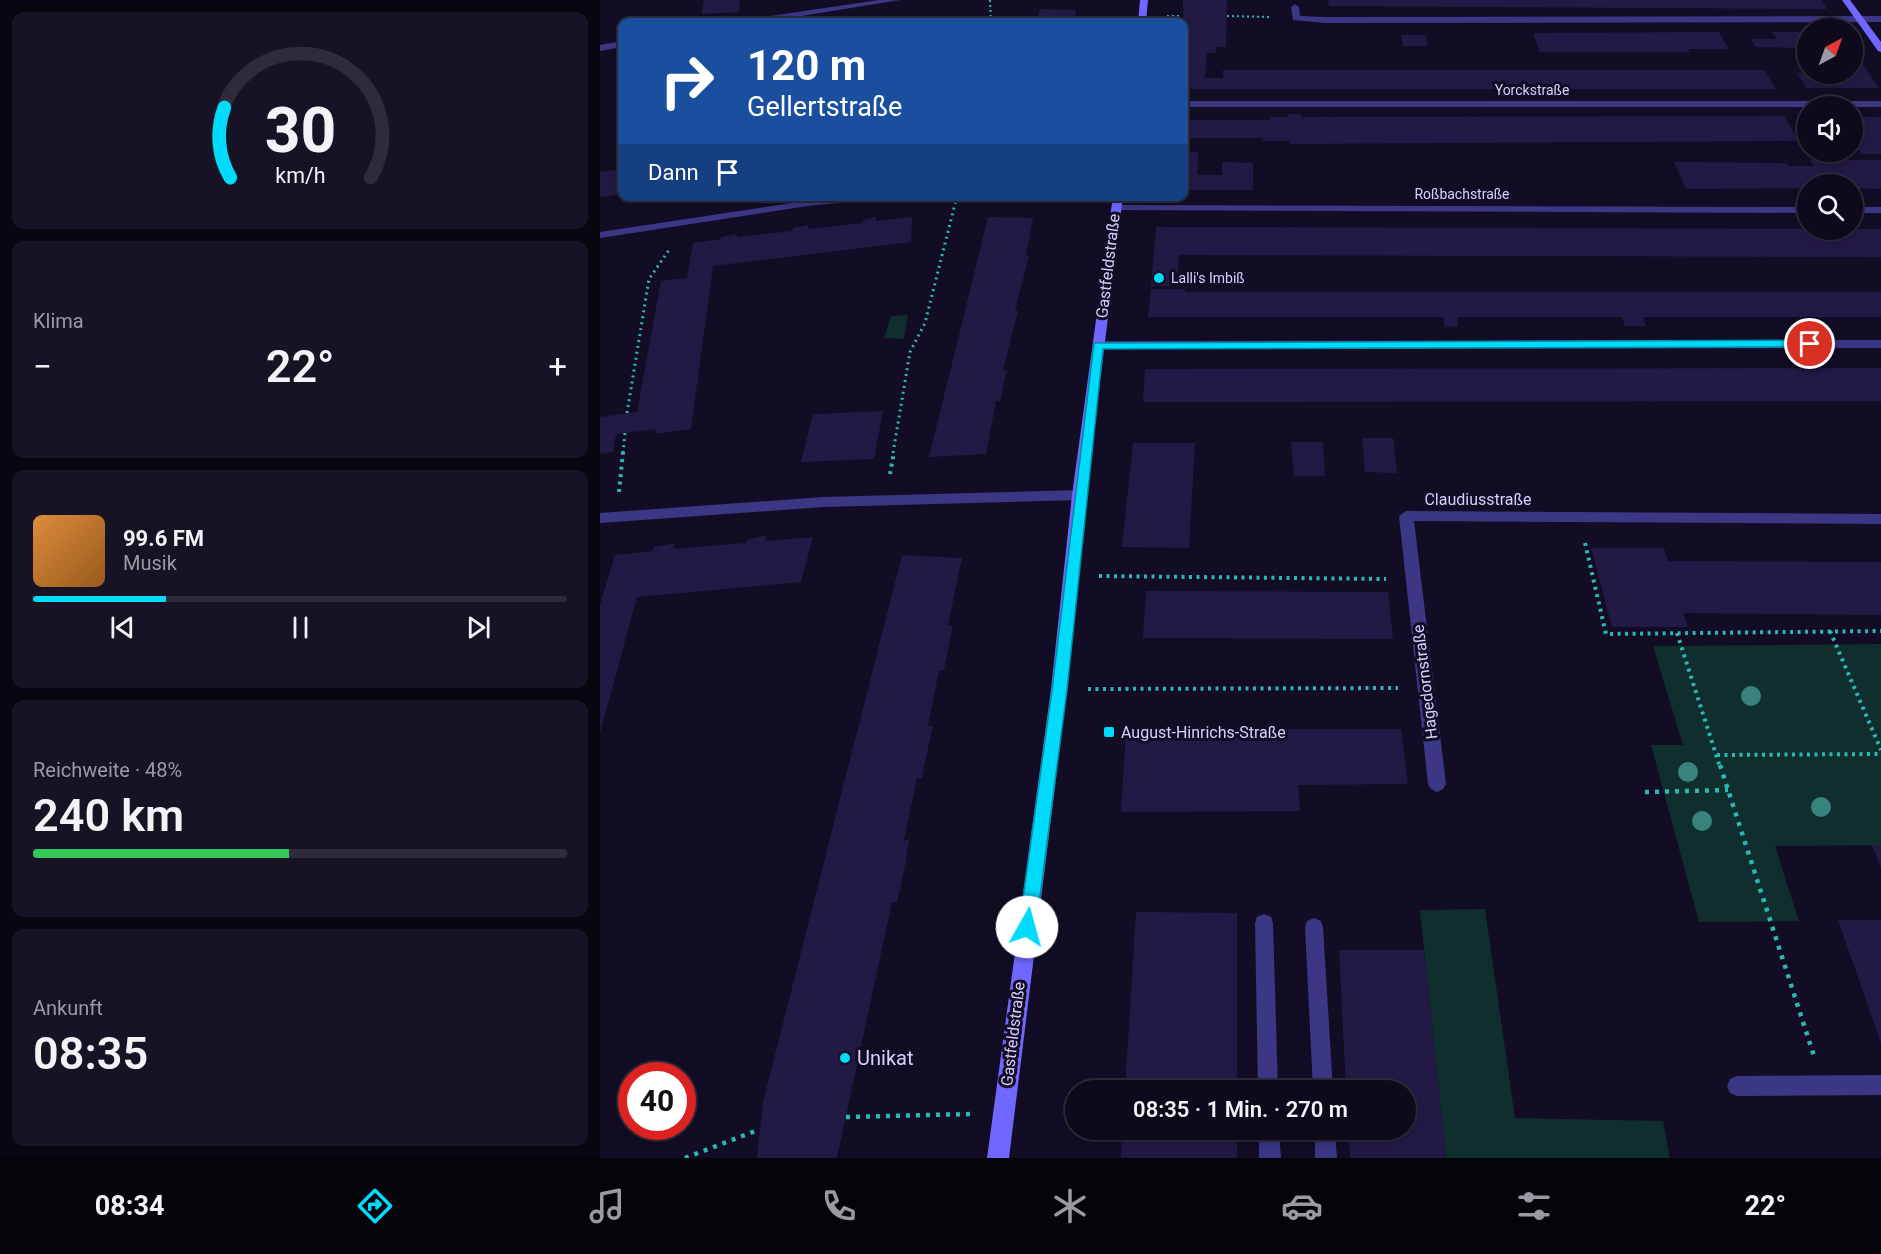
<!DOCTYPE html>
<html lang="de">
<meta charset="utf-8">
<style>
body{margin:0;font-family:Roboto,sans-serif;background:#171324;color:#f1f3f6;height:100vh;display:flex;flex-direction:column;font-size:22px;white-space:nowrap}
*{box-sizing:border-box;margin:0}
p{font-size:20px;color:#9b9aa3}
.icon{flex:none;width:33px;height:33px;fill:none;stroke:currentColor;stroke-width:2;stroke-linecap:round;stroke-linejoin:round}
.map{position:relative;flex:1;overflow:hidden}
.side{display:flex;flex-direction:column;gap:12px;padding:12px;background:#08060f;width:600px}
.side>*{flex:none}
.top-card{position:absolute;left:18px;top:18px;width:570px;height:183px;border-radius:12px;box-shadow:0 3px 9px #0003,0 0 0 2px #2e2b3a;background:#1a4fa0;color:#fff;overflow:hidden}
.needle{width:39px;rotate:41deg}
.buttons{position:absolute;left:1197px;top:18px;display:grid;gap:12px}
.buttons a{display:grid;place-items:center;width:66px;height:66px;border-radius:50%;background:#0e0a1b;box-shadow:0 3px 9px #0003,0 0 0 2px #2e2b3a;font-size:30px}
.speed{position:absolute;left:18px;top:1062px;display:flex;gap:12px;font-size:30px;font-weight:700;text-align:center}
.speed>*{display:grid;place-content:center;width:78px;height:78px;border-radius:50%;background:#0e0a1b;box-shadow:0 3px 9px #0003,0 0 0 2px #2e2b3a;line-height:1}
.speed .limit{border:9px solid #d22;background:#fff;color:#111}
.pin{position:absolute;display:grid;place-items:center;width:51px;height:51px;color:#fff;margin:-26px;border:3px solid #fff;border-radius:50%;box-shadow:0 2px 6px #0007}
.me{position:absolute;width:66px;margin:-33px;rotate:7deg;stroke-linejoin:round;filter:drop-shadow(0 0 4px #0008)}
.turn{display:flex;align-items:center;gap:21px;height:126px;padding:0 30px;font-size:27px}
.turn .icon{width:78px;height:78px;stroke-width:2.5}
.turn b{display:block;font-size:42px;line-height:51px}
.then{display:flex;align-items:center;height:57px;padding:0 30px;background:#0003;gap:12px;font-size:22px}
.big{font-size:45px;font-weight:600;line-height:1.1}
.side .widget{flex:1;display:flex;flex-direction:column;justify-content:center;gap:9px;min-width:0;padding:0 21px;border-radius:12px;background:#171324}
.side .dial{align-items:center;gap:0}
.dial svg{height:156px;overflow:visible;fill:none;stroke:#2e2b3a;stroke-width:7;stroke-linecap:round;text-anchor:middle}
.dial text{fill:#f1f3f6;stroke:none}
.song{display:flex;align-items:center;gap:18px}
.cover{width:72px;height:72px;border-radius:9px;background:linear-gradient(135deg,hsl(30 70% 55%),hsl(30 70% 35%))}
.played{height:6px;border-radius:3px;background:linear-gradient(90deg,#00dafb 25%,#2e2b3a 25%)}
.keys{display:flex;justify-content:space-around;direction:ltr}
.heat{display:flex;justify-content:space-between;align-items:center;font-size:33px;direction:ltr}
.charge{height:9px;border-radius:4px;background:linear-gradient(90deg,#34c759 48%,#2e2b3a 0)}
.trip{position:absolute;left:465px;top:1080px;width:351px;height:60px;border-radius:30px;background:#0e0a1b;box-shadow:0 3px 9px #0003,0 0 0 2px #2e2b3a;font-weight:600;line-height:60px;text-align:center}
.tab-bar{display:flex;height:96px;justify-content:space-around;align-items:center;background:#06040b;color:#9b9aa3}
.tab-bar .icon{width:42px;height:42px}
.tab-bar .on{color:#00dafb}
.tab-bar b{font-size:27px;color:#f1f3f6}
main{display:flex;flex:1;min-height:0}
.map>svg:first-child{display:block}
</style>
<main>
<section class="side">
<div class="widget dial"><svg viewBox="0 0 100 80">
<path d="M14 69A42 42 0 1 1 86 69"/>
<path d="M14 69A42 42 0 0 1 11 33" stroke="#00dafb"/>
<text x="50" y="56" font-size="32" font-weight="700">30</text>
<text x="50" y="72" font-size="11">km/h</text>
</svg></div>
<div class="widget"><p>Klima</p>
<div class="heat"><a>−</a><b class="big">22°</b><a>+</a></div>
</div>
<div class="widget">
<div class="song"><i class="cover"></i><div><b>99.6 FM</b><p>Musik</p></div></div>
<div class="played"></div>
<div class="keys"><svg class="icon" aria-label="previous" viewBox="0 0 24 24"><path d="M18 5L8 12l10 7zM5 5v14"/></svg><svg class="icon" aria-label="pause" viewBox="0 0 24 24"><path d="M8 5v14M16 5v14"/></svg><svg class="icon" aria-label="next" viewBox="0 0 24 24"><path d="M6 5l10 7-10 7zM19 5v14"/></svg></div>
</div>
<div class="widget"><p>Reichweite · 48%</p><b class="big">240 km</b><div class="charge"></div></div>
<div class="widget"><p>Ankunft</p><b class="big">08:35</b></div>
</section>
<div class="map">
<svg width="1281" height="1158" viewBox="0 0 1281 1158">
<rect width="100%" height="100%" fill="#120d24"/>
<!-- green -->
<path fill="#102e2e" d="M308 315 304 339 284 338 291 316Z
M1281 644V845L1175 846 1199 921 1099 922 1051 745H1083L1053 646Z
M885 909 915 1118 1063 1121 1070 1158H846L820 910Z"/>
<!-- building -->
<path fill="#231945" d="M104 0H140L139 12 102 14Z
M583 0H627L626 47H616V53H607L605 78H623V70H1164L1176 89H584Z
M728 0H1221L1227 9 729 6Z
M440 9 476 10 474 22H437Z
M1119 32 1129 49H1088L1090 52H940L933 33Z
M1172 32H1208V55L1203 48 1156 47 1151 39H1177Z
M801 35H826L828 46H803Z
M1252 49 1279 88H1206L1197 73 1252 74Z
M688 114H701V117L1184 116 1199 141 690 144V141H663V138H587L586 152H598L597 175H622V162L653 163V190H584V120H670L669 117H688Z
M1197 116H1208V134Z
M1252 117H1281V154H1261L1252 141Z
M1210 160H1281V189L1252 188V184H1208V188L1086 189 1074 162 1187 163 1188 166H1214Z
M22 169V194L0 197V172Z
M276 217V221L312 217 311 242 113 266 91 429 55 434 56 429 16 434 13 452 0 454V417L37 412 61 281 87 278 93 243 121 239V237L137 234V237L193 231V228L208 225V229L263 223V220Z
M388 217 433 218 426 256H429L415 310 418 311 403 370H407L400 401H396L386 454 329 457Z
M556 227 1281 229V257L579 255 577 286H551Z
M551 289H585V292H1281V317H1043L1046 326H1025L1022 317H857L858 326 845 327 843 317H548Z
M1281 368V401L543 402 545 369Z
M283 411 274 459 201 462 213 414Z
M762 438H793L797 473 765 472Z
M691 442H723L725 476H694Z
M533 443H595L589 548 522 547Z
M167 535 165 541 213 537 201 582 37 597 0 733V605L15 555 53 551 54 547 75 543 74 549 146 543V540Z
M991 548H1064L1068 561 1281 562V615L1083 613 1088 627H1012Z
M302 555 362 558 348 625H353L348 649 344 670H339L328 726H333L327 753 322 778H317L304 840H309L304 871 297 902H292L237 1158H157L163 1102Z
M546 591 788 592 793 639 543 638Z
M696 729H801L808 784 698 785 700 811 521 812 526 731Z
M1272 845H1281V868Z
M536 912 637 913V1090H525Z
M1238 920H1281V1043Z
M739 950H824L846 1158H750L749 1130H806V1090H746Z
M522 1130H637V1158H521Z"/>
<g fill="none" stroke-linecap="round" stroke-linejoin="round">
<!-- path-far3 -->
<path stroke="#2ab8b4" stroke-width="2" stroke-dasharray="2 3" stroke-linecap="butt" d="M390 0 391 22
M567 16H581
M627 16 672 17
M355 202 358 196"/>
<!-- path-far2 -->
<path stroke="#2ab8b4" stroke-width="3" stroke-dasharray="2 4" stroke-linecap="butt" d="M27 413 49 279 69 250
M23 453 25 433
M293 453 310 352 325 323 356 200"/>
<!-- path-far1 -->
<path stroke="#2ab8b4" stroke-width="4" stroke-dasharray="3 4.5" stroke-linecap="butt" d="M290 474 294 452
M19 492 23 452
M985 543 1006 634 1281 631
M499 576 786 579
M1230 631 1281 750
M1077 633 1120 767
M488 689 798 688
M1117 755 1281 754"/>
<!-- path -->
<path stroke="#2ab8b4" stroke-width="4.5" stroke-dasharray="4 6" stroke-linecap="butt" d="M1120 765 1214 1056
M1045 792 1128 790
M246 1117 372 1114
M85 1158 158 1130"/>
<!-- lane -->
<path fill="#3c3784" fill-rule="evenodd" d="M664 914 671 917 673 923 678 1090H658L655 923 657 917Z
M714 918 721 921 723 927 733 1090H713L705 927 707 921Z
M659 1130H679L681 1158H659Z
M715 1130H735L737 1158H715Z"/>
<!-- street -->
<path fill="#3c3784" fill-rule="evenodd" d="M279 0H300L164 22H146L150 19Z
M695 4 699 7 700 16 726 17 1281 16V22L726 23 693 20 691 7Z
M22 41V47L0 51V45Z
M584 101H1281V107H584Z
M239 196H280L275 199 208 206 0 238V232Z
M516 205 1208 207V213L512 210 511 208Z
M1252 207H1281V213H1252Z
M1281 340V348L498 349 492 345 498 341Z
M479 490 486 495 479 500 224 507 0 523V513L224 497Z
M806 511 1281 514V524L814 521 846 784 843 789 837 792 831 789 828 784 799 516Z
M1281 1075V1095L1137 1096 1130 1093 1127 1086 1130 1079 1137 1076Z"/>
<!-- secondary -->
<path fill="#6f67ff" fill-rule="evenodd" d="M540 0H548L546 22H538Z
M1242 0H1250L1281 42V52L1278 51Z
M513 196H523L486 495 467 689 409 1158H387L451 689 472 495Z"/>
</g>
<!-- trees -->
<g fill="#38837c">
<circle cx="1151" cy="696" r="10"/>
<circle cx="1088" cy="772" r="10"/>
<circle cx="1221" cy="807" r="10"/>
<circle cx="1102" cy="821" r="10"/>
</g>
<!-- route -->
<path fill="#00dafb" stroke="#008ea3" stroke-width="1.5" d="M1210 340 1214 341V347L503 349 467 690 436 927 433 932 427 935 421 932 419 927 452 690 494 343Z"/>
<!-- markers -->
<g fill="#00dafb" stroke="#120d24" stroke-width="2">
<circle cx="559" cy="278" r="6"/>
<rect x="503" y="726" width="12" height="12" rx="3"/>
<circle cx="245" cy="1058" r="6"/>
</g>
<g text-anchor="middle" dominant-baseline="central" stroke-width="6" stroke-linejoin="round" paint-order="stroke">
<!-- far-street labels -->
<g font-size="14" fill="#d7d0ff" stroke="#120d24">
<text x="932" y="90">Yorckstraße</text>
<text x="862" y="194">Roßbachstraße</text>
</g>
<!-- far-poi labels -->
<g font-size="14" fill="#d7d0ff" stroke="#120d24" text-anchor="start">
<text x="571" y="278">Lalli's Imbiß</text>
</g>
<!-- street labels -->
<g font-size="16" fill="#d7d0ff" stroke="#120d24">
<text transform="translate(508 266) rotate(-83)">Gastfeldstraße</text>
<text x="878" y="499">Claudiusstraße</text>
<text transform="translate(825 682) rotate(-97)">Hagedornstraße</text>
<text transform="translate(413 1034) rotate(-83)">Gastfeldstraße</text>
</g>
<!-- poi labels -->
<g font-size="16" fill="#d7d0ff" stroke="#120d24" text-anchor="start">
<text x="521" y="732">August-Hinrichs-Straße</text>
</g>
<!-- near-poi labels -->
<g font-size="20" fill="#d7d0ff" stroke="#120d24" text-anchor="start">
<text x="257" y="1058">Unikat</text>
</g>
</g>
</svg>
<div class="buttons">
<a><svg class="needle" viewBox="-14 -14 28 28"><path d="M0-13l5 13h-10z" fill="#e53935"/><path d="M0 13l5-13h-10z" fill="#9b9aa3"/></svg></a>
<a><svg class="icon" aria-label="sound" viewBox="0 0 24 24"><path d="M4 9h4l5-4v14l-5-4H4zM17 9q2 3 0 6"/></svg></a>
<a><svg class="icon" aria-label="search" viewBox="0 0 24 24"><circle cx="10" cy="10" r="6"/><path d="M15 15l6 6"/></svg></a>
</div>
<div class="speed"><div class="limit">40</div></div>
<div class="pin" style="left:1210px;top:344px;background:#d93025"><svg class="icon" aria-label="arrive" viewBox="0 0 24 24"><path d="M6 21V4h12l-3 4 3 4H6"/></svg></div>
<svg class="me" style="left:427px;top:927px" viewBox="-20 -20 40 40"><circle r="19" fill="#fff"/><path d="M0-13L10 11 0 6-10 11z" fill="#00dafb"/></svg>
<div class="trip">08:35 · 1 Min. · 270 m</div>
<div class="top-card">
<div class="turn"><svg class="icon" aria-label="right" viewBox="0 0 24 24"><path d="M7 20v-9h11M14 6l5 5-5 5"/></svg><div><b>120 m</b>Gellertstraße</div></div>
<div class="then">Dann<svg class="icon" aria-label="arrive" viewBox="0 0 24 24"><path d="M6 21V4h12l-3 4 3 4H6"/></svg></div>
</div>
</div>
</main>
<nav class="tab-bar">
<b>08:34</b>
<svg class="icon on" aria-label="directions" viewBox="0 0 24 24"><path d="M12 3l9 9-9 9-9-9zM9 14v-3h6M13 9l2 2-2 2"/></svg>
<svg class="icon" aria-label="music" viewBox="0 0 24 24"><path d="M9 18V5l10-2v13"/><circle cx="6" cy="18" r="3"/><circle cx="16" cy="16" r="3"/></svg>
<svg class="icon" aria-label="phone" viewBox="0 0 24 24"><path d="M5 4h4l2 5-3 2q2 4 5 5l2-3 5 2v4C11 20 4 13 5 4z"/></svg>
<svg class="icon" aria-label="climate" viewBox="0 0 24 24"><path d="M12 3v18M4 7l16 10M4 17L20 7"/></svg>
<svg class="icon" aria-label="car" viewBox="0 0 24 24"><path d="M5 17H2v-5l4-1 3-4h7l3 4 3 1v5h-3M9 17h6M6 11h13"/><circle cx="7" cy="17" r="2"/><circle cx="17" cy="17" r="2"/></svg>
<svg class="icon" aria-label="filters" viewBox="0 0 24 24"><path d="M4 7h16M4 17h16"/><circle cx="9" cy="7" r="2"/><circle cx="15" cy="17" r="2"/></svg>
<b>22°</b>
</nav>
